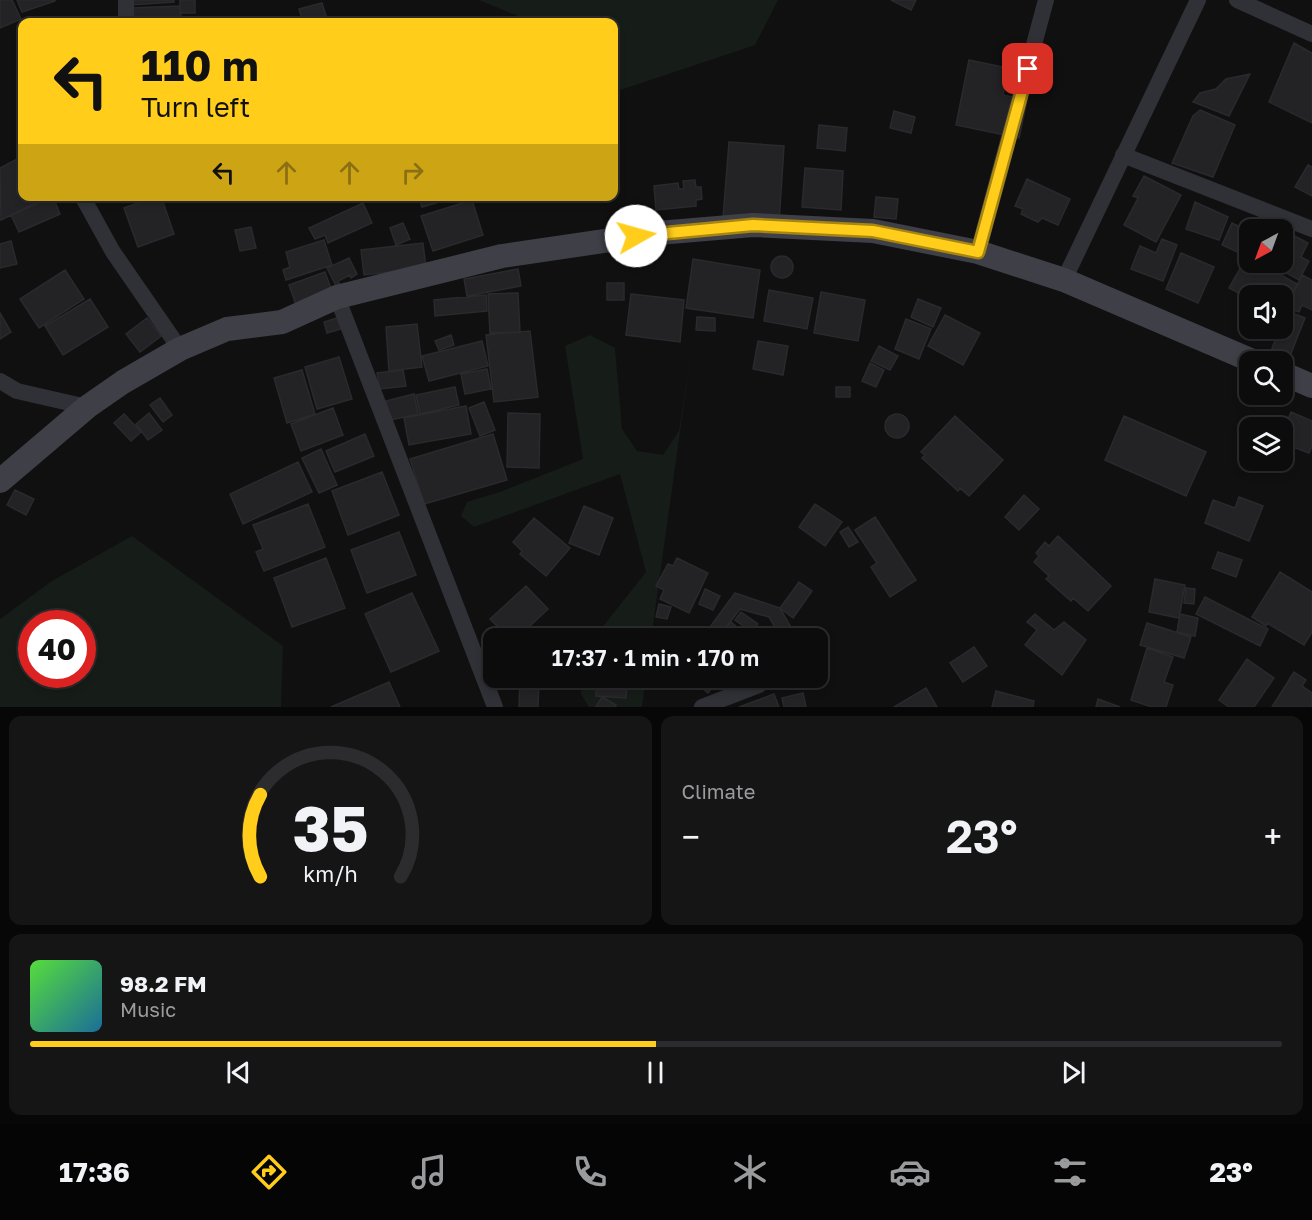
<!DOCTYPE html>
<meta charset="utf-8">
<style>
body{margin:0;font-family:"Golos Text",sans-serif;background:#151516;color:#f1f3f6;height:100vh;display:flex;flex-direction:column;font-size:22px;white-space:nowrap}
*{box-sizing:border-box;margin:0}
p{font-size:20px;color:#9a9b9d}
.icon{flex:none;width:33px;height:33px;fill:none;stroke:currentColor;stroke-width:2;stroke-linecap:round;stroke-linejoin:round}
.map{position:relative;height:707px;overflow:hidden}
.side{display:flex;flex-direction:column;gap:9px;padding:9px;background:#070707;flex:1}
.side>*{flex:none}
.banner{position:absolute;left:18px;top:18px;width:600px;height:183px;border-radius:12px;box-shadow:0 3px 9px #0003,0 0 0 2px #2c2c2e;background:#ffcd1a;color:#111;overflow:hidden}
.needle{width:39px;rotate:221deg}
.tools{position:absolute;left:1239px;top:219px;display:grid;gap:12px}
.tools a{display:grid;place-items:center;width:54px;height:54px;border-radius:12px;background:#0c0c0d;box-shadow:0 3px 9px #0003,0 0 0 2px #2c2c2e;font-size:30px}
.speed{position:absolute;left:18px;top:610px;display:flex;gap:12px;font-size:30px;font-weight:700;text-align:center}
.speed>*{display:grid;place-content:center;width:78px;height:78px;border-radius:50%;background:#0c0c0d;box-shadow:0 3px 9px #0003,0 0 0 2px #2c2c2e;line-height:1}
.speed .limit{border:9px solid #d22;background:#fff;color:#111}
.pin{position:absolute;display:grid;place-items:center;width:51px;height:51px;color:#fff;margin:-26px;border-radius:12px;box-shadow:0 3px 9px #0006}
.me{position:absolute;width:66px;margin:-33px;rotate:83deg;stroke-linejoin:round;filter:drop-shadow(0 0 4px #0008)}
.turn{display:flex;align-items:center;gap:21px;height:126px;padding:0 24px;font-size:27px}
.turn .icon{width:78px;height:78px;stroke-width:2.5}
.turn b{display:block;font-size:42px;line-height:51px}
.lanes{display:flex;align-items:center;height:57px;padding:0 24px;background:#0003;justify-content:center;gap:30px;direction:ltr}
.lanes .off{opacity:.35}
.big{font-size:45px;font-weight:600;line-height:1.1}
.side .card{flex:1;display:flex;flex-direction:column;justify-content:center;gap:9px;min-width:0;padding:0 21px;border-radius:12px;background:#151516}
.side .dial{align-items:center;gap:0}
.dial svg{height:156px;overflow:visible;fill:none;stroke:#2c2c2e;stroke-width:7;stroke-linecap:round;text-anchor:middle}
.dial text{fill:#f1f3f6;stroke:none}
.song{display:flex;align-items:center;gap:18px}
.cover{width:72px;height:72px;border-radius:9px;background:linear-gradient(135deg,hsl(110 70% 55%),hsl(200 70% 35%))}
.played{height:6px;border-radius:3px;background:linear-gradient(90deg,#ffcd1a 50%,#2c2c2e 50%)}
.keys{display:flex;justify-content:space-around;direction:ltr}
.heat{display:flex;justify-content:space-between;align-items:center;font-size:33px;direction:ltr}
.side .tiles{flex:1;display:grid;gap:9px;grid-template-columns:1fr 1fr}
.card:last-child{grid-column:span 2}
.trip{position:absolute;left:483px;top:628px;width:345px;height:60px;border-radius:12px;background:#0c0c0d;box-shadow:0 3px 9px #0003,0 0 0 2px #2c2c2e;font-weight:600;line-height:60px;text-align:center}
.tab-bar{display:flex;height:96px;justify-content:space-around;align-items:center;background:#050505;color:#9a9b9d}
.tab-bar .icon{width:42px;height:42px}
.tab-bar .selected{color:#ffcd1a}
.tab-bar b{font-size:27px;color:#f1f3f6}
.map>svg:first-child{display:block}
</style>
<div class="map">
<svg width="1312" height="707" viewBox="0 0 1312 707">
<rect width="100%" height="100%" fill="#101011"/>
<!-- green -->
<path fill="#161c18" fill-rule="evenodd" d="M479 0H778L755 45 614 92V22H522L520 17Z
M590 335 615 348 622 429 637 451 663 455 679 431 692 346 651 639H593L646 572 620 474 474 527 461 516 467 502 500 492 583 459 565 346Z
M132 536 283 646 281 707H0V619L52 581ZM32 624H82V675H32Z
M581 678H646L642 707H589L581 694Z"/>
<!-- building -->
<path fill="#232326" stroke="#2a2a2e" stroke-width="1.5" d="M0 0H12L21 19 0 28Z
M17 0H55V1L22 12Z
M131 0H174V2L131 5Z
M180 0H195V13H180Z
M891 0H916L911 10Z
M322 3 328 22H303L299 9Z
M179 6 182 20 134 22 132 8Z
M1294 43 1312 53V123L1269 102Z
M969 60 1008 68 1003 95 1027 100 1019 138 956 125Z
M1250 74 1229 116 1193 102 1200 93 1216 89 1226 79Z
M1200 110 1235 125 1213 177 1172 163 1193 116Z
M894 111 915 117 911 133 890 128Z
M819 125 847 128 845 151 817 148Z
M729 142 784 146 779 223 723 218Z
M17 159 22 171V196H35L38 202 1 220 0 168Z
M1308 165 1312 167V196L1295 187Z
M805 168 843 171 841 210 802 207Z
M1144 176 1181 195 1156 242 1124 225 1138 198 1133 196Z
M1027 179 1070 199 1058 225 1042 218 1038 222 1021 214 1023 209 1015 206Z
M695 180 696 187H701L702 199 696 200V206L656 210 654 186 678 183 679 189H684L683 181Z
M157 196H161L174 234 138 247 124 208Z
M418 196H460L422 207Z
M53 197 60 214 19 232 11 215Z
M876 197 898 199 896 219 874 217Z
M472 200 483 235 433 251 421 216Z
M1195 202 1228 217 1219 240 1186 229Z
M363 203 372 223 328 243 325 235 315 239 309 228Z
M1269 222 1308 243 1301 257 1309 261 1299 280 1267 262H1282V230H1265Z
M403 223 410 239 396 245 390 228Z
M1232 223 1250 232V248L1246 256 1222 245Z
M251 227 256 248 240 251 235 230Z
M1162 239 1177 245 1163 281 1131 269 1140 246 1156 253Z
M324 240 332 265 286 280 283 270 290 267 286 252Z
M11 241 17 264 0 268V244Z
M423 243 426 268 364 275 361 250Z
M1181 253 1214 267 1198 303 1166 289Z
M1247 256 1250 258V262H1258L1297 284 1282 310V296H1250V299L1229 288Z
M771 267a11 11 0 1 1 22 0a11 11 0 1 1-22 0Z
M349 258 357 274 351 278 350 275 338 281 340 285 336 286 327 268Z
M693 259 760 270 753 318 686 308Z
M518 269 521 286 467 296 464 279Z
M65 270 84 299 39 328 20 299Z
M325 272 332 291 296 305 289 285Z
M1302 275 1312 280V310L1302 305 1299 312 1287 307Z
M607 283H624V300H607Z
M769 290 813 298 807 329 764 321Z
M821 292 865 300 858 341 814 333Z
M518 293 520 332 490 333 488 294Z
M631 294 684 300 680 342 626 335Z
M486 295 487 311 435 316 434 300Z
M90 299 108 327 63 355 45 326Z
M918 299 941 308 933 327 911 317Z
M1287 311 1305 318 1290 356 1272 348 1280 328H1282V323Z
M0 313 11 332 0 339Z
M945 315 980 333 963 365 928 346Z
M340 317 344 328 327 333 324 322Z
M697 317 715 318V331L696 330Z
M147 318 161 336 140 352 126 334Z
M906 319 931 329 919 359 895 349Z
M417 324 422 367 389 371 386 327Z
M530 331 538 397 494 402 486 335Z
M451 335 454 345 439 350 435 341Z
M482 341 488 366 429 381 422 356Z
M758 341 788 346 783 375 753 369Z
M879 346 898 356 890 370 871 361Z
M339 357 352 399 317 409 305 367Z
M870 363 884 370 876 387 862 381Z
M487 369 491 389 465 394 461 374Z
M302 370 315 414 287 423 274 378Z
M403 370 406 386 380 389 377 373Z
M455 387 459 405 420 414 416 395Z
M836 387H850V397H836Z
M414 394 418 414 390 420 386 401Z
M160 398 172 415 163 422 150 405Z
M484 402 495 430 480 436 469 408Z
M466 406 471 434 409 445 404 418Z
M333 408 343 435 301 451 291 424Z
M1291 412 1312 421V446L1309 453 1282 443V435Z
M149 413 162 430 148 440 136 424Z
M508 413 540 414 539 468 507 467Z
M124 414 141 432 131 441 114 423Z
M885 426a12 12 0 1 1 24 0a12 12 0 1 1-24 0Z
M955 416 1003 460 969 496 960 488 958 491 922 458 925 455 921 452Z
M1124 416 1206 452 1186 496 1105 460Z
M365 434 374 456 335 472 326 451Z
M493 434 507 480 424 504 410 459Z
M321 449 337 485 319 493 302 458Z
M298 462 312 492 243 524 230 494Z
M382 472 399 515 348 535 332 491Z
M15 490 34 499 26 515 7 505Z
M1024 495 1039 509 1019 530 1005 517Z
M1239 497 1263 506 1249 541 1205 523 1213 500 1235 508Z
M308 504 325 547 264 571 256 552 263 549 253 525Z
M815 504 842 522 825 546 799 527Z
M584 506 613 518 599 555 569 543Z
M875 517 916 580 890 597 871 567 877 563 855 530Z
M534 518 570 548 546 576 520 554 522 551 513 542Z
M848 527 858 542 849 547 840 532Z
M399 532 416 575 367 593 351 550Z
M1058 536 1111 586 1088 611 1073 598 1071 601 1046 579 1049 576 1034 562 1039 556 1036 553 1045 542 1049 546Z
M1218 552 1242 560 1236 577 1212 568Z
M326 558 345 608 292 627 274 578Z
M677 558 708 573 689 613 660 599 664 590 656 586 668 564 673 566Z
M1280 572 1312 592V632L1304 645 1267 623 1266 626 1252 617Z
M1155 579 1185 585 1179 618 1149 612Z
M799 582 812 591 793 618 780 608Z
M526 586 548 609 516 639H510L490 619Z
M1186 588 1195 589 1194 604 1184 603Z
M705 589 720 596 713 610 699 604Z
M412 593 439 651 391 672 365 614Z
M735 593 780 608 792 629 780 636 769 617 740 609 721 634 710 627Z
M1205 597 1268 629 1260 646 1196 614Z
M659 604 671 607 667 619 656 617Z
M741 612 758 624 752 632 735 620Z
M1035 614 1054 630 1064 622 1086 640 1062 675 1025 645 1037 630 1027 622Z
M1180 614 1198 618 1195 636 1177 632Z
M731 622 739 629 732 639H717Z
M1147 623 1191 637 1184 658 1140 645Z
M741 627 759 639H733Z
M974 647 987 666 963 682 950 663Z
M1147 648 1173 657 1164 682 1173 685 1166 707H1152L1131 700Z
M1247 659 1274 678 1254 707H1229L1219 700Z
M1294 672 1306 680 1302 686 1312 693V707H1272Z
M597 678H627L626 698 596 696Z
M689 678H720L708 693Z
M520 679 539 680 538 707H519Z
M389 682 400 707H331Z
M926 688 937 707H894Z
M996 691 1034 701 1033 707H992Z
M803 693 806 707H784L782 698Z
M774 694 779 707H739Z
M602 697 616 705 615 707H596Z
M1098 699 1120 707H1096Z"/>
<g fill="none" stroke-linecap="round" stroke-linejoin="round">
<!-- street -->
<path stroke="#303137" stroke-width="16" d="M126 0V22
M1237 0 1312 34
M1123 155 1312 229
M82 196 113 252 180 349
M978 252 1046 0
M1064 280 1198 0
M337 297 495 707
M0 381 17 391 87 407
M702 707 759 685"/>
<!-- secondary -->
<path stroke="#3e3f47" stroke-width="24" d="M1282 373 1312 386
M0 481 87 407 123 382 180 349 227 329 282 322 337 297 502 256 658 233 753 225 873 231 978 252 1064 280 1255 362"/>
</g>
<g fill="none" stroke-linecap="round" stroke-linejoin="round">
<defs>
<path id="route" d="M636 236 753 225 873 231 978 252 1028 69"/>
</defs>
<!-- route casing -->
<use href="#route" stroke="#a68511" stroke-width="15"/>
<!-- route -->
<use href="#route" stroke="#ffcd1a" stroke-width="10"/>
</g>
</svg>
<div class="tools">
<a><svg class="needle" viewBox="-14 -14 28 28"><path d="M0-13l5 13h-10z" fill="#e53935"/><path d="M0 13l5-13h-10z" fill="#9a9b9d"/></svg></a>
<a><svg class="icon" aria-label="sound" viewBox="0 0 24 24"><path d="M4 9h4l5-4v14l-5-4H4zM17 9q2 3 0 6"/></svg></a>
<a><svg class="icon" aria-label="search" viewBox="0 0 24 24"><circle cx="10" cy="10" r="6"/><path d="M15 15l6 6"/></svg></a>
<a><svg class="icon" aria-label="layers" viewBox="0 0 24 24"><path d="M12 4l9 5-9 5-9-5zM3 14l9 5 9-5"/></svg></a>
</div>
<div class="speed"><div class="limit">40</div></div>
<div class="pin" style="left:1028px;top:69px;background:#d93025"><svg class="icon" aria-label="arrive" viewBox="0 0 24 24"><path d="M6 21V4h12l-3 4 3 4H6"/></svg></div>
<svg class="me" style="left:636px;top:236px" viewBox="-20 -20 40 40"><circle r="19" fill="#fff"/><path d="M0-13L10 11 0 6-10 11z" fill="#ffcd1a"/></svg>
<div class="trip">17:37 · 1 min · 170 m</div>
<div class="banner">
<div class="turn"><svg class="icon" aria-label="left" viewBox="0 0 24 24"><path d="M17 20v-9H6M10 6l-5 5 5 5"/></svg><div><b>110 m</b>Turn left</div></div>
<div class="lanes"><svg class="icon" aria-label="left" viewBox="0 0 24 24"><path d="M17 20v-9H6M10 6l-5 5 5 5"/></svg><svg class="icon off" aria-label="ahead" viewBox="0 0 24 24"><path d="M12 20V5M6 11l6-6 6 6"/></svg><svg class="icon off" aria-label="ahead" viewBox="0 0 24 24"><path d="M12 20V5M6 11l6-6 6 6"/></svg><svg class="icon off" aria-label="right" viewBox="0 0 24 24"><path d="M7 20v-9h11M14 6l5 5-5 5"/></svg></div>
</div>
</div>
<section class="side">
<div class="tiles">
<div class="card dial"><svg viewBox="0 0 100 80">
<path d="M14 69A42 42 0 1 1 86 69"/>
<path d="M14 69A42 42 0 0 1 14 27" stroke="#ffcd1a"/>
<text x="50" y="56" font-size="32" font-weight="700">35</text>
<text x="50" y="72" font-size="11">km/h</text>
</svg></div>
<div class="card"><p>Climate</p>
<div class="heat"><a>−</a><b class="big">23°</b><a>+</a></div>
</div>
<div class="card">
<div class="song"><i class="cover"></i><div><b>98.2 FM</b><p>Music</p></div></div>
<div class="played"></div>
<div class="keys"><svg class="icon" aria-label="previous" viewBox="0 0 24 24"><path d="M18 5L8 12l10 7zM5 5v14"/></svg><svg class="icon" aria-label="pause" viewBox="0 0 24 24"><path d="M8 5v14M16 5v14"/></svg><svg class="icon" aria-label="next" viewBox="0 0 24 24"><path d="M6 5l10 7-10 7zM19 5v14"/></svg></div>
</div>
</div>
</section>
<nav class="tab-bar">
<b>17:36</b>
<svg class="icon selected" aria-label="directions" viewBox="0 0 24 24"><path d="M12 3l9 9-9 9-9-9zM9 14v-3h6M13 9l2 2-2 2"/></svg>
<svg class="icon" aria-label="music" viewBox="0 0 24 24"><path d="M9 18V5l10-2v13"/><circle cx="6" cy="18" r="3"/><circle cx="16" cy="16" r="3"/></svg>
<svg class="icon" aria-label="phone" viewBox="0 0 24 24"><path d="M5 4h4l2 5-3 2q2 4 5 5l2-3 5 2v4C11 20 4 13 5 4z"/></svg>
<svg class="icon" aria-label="climate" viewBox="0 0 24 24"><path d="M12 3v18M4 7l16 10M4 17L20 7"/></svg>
<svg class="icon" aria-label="car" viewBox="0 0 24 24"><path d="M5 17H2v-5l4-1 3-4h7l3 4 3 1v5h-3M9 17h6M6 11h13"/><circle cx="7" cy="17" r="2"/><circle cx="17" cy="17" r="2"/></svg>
<svg class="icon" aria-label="filters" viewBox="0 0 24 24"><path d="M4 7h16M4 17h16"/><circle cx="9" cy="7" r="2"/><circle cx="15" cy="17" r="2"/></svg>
<b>23°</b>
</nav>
